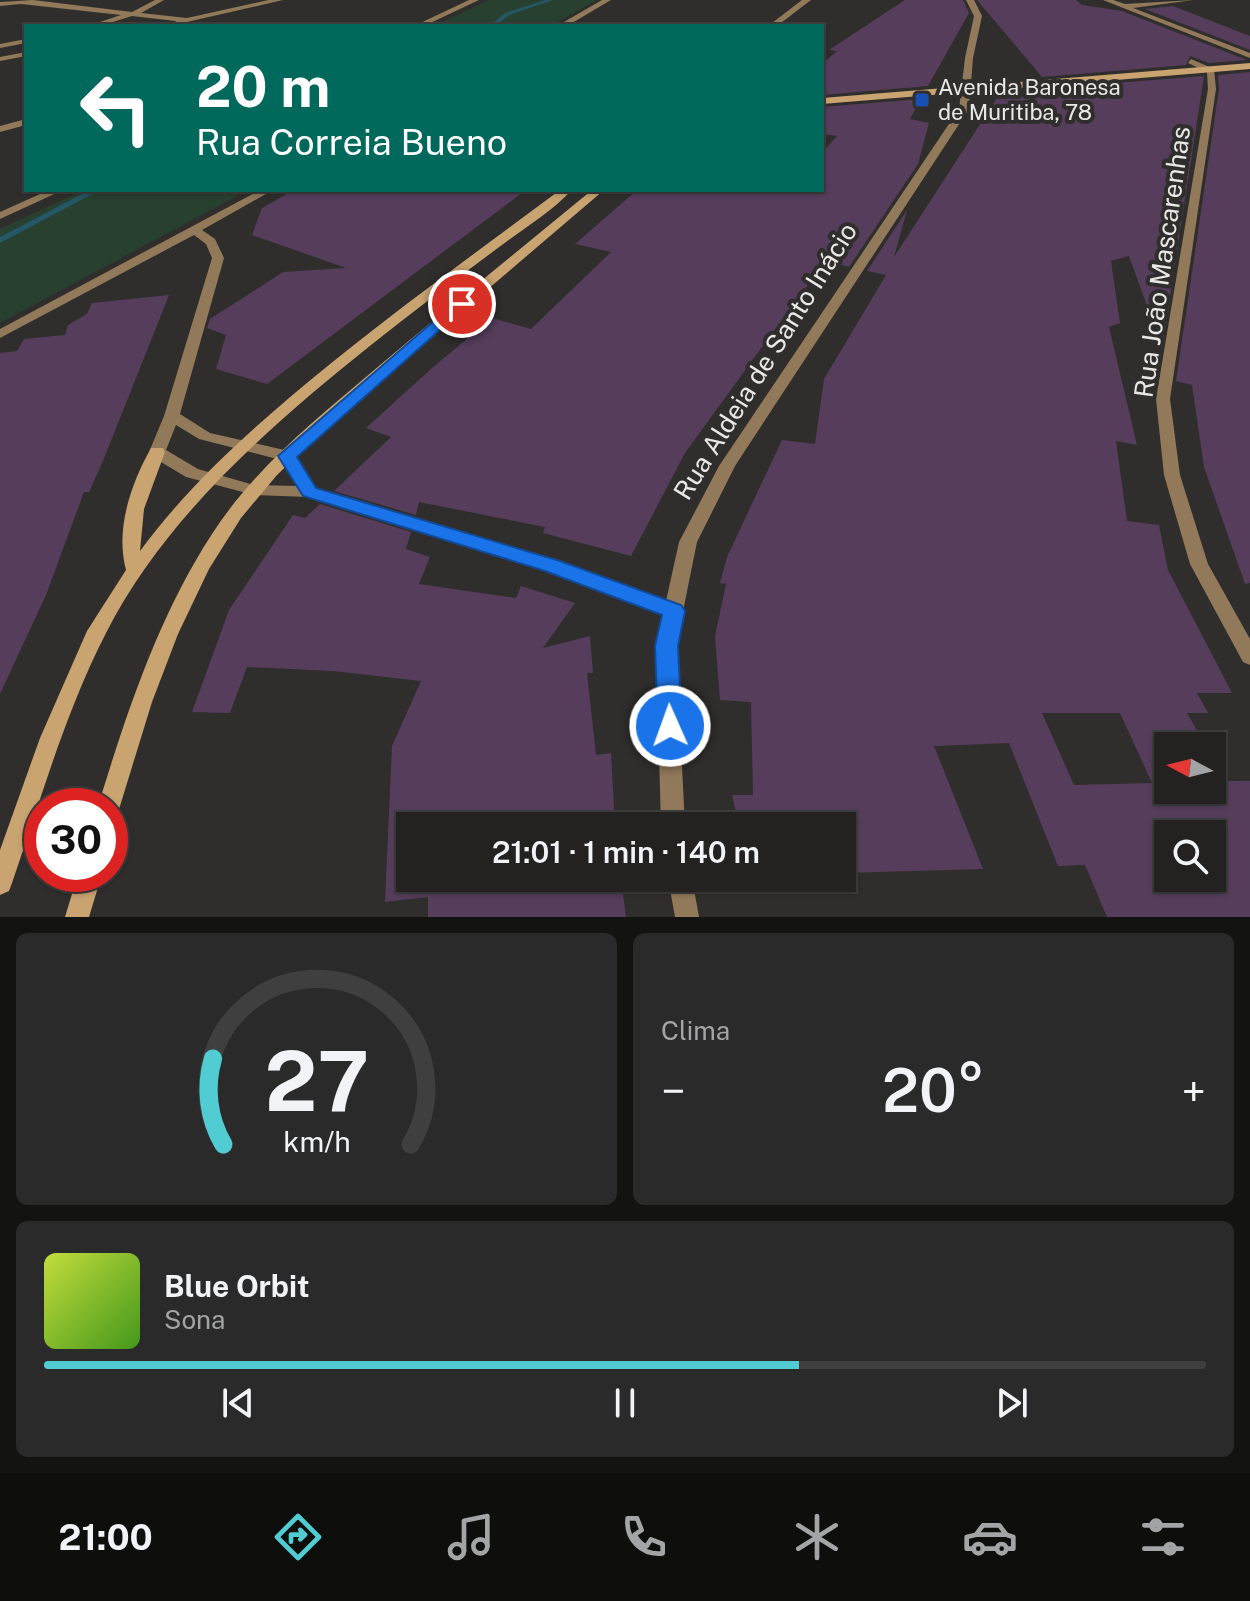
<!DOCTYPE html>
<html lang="pt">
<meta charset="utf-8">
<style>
body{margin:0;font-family:"Public Sans",sans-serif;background:#2b2a2a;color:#f1f3f6;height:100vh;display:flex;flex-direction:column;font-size:30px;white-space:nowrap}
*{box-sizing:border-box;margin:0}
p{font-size:26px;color:#a3a4a5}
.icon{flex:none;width:44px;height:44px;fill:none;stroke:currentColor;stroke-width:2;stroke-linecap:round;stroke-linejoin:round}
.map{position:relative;height:917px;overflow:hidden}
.details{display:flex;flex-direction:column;gap:16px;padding:16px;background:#131312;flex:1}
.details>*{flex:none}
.hud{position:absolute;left:24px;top:24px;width:800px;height:168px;border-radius:0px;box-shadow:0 2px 6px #0004,0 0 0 2px #403f3f;background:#00695c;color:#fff;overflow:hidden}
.needle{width:52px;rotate:277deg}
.fabs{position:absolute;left:1154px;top:732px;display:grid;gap:16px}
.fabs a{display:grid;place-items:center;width:72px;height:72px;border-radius:0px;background:#232221;box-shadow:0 2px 6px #0004,0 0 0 2px #403f3f;font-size:40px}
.speed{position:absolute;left:24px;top:788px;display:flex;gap:16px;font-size:40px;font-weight:700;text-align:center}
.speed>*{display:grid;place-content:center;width:104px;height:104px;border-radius:50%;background:#232221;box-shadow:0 2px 6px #0004,0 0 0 2px #403f3f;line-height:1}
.speed .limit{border:12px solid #d22;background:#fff;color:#111}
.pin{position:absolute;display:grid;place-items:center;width:68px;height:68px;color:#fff;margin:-34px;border:4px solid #fff;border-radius:50%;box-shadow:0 2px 8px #0007}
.me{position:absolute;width:88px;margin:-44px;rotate:358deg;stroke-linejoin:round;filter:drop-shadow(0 0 6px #0008)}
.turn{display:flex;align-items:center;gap:28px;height:168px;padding:0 40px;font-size:36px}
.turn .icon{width:104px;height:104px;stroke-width:2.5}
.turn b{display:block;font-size:56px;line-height:68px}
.big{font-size:60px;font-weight:600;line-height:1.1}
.details .card{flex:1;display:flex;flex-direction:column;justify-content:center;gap:12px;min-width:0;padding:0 28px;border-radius:12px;background:#2b2a2a}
.details .dial{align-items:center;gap:0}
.dial svg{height:208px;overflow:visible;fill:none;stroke:#403f3f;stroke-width:7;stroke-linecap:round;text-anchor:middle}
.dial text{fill:#f1f3f6;stroke:none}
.song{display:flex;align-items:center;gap:24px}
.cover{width:96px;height:96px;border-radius:12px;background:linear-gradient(135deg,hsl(70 70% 55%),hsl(100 70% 35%))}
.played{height:8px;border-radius:4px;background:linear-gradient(90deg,#51ccd2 65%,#403f3f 65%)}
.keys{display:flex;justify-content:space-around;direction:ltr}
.heat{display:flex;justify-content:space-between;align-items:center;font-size:44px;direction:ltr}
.details .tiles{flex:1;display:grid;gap:16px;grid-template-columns:1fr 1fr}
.card:last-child{grid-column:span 2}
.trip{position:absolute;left:396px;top:812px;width:460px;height:80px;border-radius:0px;background:#232221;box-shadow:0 2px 6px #0004,0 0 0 2px #403f3f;font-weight:600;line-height:80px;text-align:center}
.dock{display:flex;height:128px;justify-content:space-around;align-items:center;background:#0e0e0d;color:#a3a4a5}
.dock .icon{width:56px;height:56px}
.dock .selected{color:#51ccd2}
.dock b{font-size:36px;color:#f1f3f6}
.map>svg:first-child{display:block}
</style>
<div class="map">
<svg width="1250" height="917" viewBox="0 0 1250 917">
<rect width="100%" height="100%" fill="#2f2e2c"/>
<!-- green -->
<path fill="#28402f" d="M489 0H597L550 26H434Z
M84 190H248L0 323V229Z"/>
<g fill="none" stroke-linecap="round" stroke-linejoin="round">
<!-- stream -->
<path fill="#255767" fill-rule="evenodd" d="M545 0H553L509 15 496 26H489L505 13Z
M90 190H100L0 243V237Z"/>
</g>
<!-- building -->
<path fill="#563d5c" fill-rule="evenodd" d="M905 0H963L969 13 928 86 822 95V64L837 51 829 50Z
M977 0H1076L1082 5 1122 11 1247 60 1209 63 1190 56 1186 65 1042 77Z
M1173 6 1250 36V50L1145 9Z
M1250 72V583L1245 584 1204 467 1192 385 1176 381 1219 89 1218 75Z
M1204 76 1162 348 1129 256 1111 261 1120 323 1109 327 1137 445 1116 441 1127 521 1159 525 1168 570 1232 693H1197L1208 713H1187L1206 746H1168V790H1212V756L1226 781H1250V917H1107L1085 865 1058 866 1009 743 934 746 983 869 842 873V826H739L732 795H753L751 702 720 700 715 636 726 584 720 583 727 557 782 440 815 444 824 379 886 275 867 271 907 210 894 257 997 98 1057 94 1052 88ZM1042 713H1120L1152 783 1074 785ZM1168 834H1212V878H1168Z
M921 99 910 119 929 123 918 164 849 267 826 261 778 325 685 453 631 556 543 533 545 527 419 502 416 515 334 491 391 437 366 428 432 368 492 318 531 329 611 252 575 244 637 190H822V153L837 136 822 134V107Z
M294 190H526L267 384 216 369 226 335 207 328 210 319 283 272 346 268 252 235 262 208Z
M169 295 103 461 89 492H84L46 595 0 694V353L17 351 24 339 65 335 68 325 87 314 92 303Z
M320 504 411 532 406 549 430 557 419 584 516 598 521 586 575 603 543 648 590 636 593 673H587L596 755 611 753 615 826H410V878H621L626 917H428V897L385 902 392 746 421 681 333 671 247 667 230 713 192 712 229 610 293 515 305 518Z"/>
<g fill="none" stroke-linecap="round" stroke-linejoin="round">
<!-- minor -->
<path fill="#91795a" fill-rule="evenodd" d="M33 0 132 12 155 0H164L141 13 187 18 269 0H283L178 24 175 21 132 16 100 26H88L121 15 21 4 0 6V2Z
M469 0H479L424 26H414Z
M602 0H611L567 26H557Z
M802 0H811L777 26H768Z
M966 0H974L982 16 973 58 969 109 735 466 697 542 676 646 685 826H661L656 646 663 614 546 571 308 497 254 495 186 477 151 456 149 452 164 416 212 258 206 244 194 235 0 338V329L260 190H273L202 230 215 239 224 258 180 414 210 433 293 452 315 488 558 561 666 601 679 542 719 466 959 109 965 58 974 16ZM176 425 199 439 281 460 297 486 254 485 198 469 166 450Z
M1103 0H1113L1125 4 1194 0 1133 8 1250 53V58Z
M26 39V43L0 48V44Z
M26 52V56L0 61V57Z
M1191 59 1214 69 1216 89 1170 399 1180 475 1208 564 1250 639V665L1243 662 1190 564 1164 475 1156 399 1208 89 1207 72 1188 63Z
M26 119V125L0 132V126Z
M49 190H63L0 219V212Z
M668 878H692L699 917H675Z"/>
<!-- secondary -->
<path fill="#c9a370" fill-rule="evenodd" d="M1250 63V69L822 104V98Z
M560 190H572C553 210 528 226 506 242 460 276 415 310 371 345 270 426 165 517 106 633 65 713 41 799 12 883L9 891 0 895V850L40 738 87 631 126 570C115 529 131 484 151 448H163L165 452 144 509 140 551C182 494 235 444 289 398 376 324 469 258 560 190Z
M592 190H604L338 417 277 475 241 518 209 569 178 634 152 702 120 806 117 813 110 816V806H98C127 712 158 617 212 534 254 469 315 420 373 371 445 310 519 250 592 190Z
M78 874H102L89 917H65Z"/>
</g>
<!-- route -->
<path fill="#1a73e8" stroke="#114b97" stroke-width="2" d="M457 301 469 304 297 457 316 488 560 561 681 605 685 611 678 646 682 726 678 733 670 736 661 733 658 726 655 646 662 615 545 571 303 496 278 456Z"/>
<!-- markers -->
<rect fill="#1a4fb4" stroke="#2f2e2c" stroke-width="3" x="914" y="92" width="16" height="16" rx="4"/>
<g text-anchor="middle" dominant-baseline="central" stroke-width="8" stroke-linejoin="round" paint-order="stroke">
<!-- far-poi labels -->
<g font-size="22" fill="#e9e8e6" stroke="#2f2e2c" text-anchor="start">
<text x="938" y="87">Avenida Baronesa<tspan x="938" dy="25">de Muritiba, 78</tspan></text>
</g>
<!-- street labels -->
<g font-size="26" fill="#e9e8e6" stroke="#2f2e2c">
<text transform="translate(1162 262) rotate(-82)">Rua João Mascarenhas</text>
<text transform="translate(765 361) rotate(-58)">Rua Aldeia de Santo Inácio</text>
</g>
</g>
</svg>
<div class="fabs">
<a><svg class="needle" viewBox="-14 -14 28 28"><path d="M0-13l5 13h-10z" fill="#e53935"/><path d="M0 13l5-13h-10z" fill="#a3a4a5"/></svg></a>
<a><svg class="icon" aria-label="search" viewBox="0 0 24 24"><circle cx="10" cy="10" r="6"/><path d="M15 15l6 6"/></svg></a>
</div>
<div class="speed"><div class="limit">30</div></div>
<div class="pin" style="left:462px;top:304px;background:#d93025"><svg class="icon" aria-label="arrive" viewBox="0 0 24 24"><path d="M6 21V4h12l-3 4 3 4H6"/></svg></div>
<svg class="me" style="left:670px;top:726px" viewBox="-20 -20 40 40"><circle r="17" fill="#1a73e8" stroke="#fff" stroke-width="3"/><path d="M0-11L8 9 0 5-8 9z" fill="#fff"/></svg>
<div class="trip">21:01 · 1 min · 140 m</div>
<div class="hud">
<div class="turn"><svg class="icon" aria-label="left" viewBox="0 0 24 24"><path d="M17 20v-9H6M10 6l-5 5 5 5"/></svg><div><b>20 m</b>Rua Correia Bueno</div></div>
</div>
</div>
<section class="details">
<div class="tiles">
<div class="card dial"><svg viewBox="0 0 100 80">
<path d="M14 69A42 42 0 1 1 86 69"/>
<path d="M14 69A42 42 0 0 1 10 36" stroke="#51ccd2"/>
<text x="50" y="56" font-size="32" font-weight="700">27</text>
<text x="50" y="72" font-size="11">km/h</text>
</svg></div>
<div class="card"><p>Clima</p>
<div class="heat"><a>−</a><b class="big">20°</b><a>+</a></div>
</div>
<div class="card">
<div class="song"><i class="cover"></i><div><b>Blue Orbit</b><p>Sona</p></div></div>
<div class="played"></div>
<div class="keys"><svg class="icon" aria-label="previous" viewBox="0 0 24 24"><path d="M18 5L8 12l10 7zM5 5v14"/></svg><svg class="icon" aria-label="pause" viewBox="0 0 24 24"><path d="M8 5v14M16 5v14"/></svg><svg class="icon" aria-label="next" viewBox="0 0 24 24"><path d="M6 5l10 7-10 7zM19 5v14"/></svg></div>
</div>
</div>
</section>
<nav class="dock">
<b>21:00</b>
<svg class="icon selected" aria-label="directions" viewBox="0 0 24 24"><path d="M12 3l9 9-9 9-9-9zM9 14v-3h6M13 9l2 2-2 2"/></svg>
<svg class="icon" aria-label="music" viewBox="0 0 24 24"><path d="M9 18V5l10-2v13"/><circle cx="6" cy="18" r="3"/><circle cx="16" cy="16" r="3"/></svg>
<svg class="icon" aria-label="phone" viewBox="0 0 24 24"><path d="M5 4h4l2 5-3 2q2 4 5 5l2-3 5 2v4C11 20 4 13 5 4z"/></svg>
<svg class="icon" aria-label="climate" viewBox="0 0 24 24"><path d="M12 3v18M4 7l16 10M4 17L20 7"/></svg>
<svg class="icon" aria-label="car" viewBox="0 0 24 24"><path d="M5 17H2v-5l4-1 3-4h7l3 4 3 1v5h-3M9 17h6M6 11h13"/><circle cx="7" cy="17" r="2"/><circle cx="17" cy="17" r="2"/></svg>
<svg class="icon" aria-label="filters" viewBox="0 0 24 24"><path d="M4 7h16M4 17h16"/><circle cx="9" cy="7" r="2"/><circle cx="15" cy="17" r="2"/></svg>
</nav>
